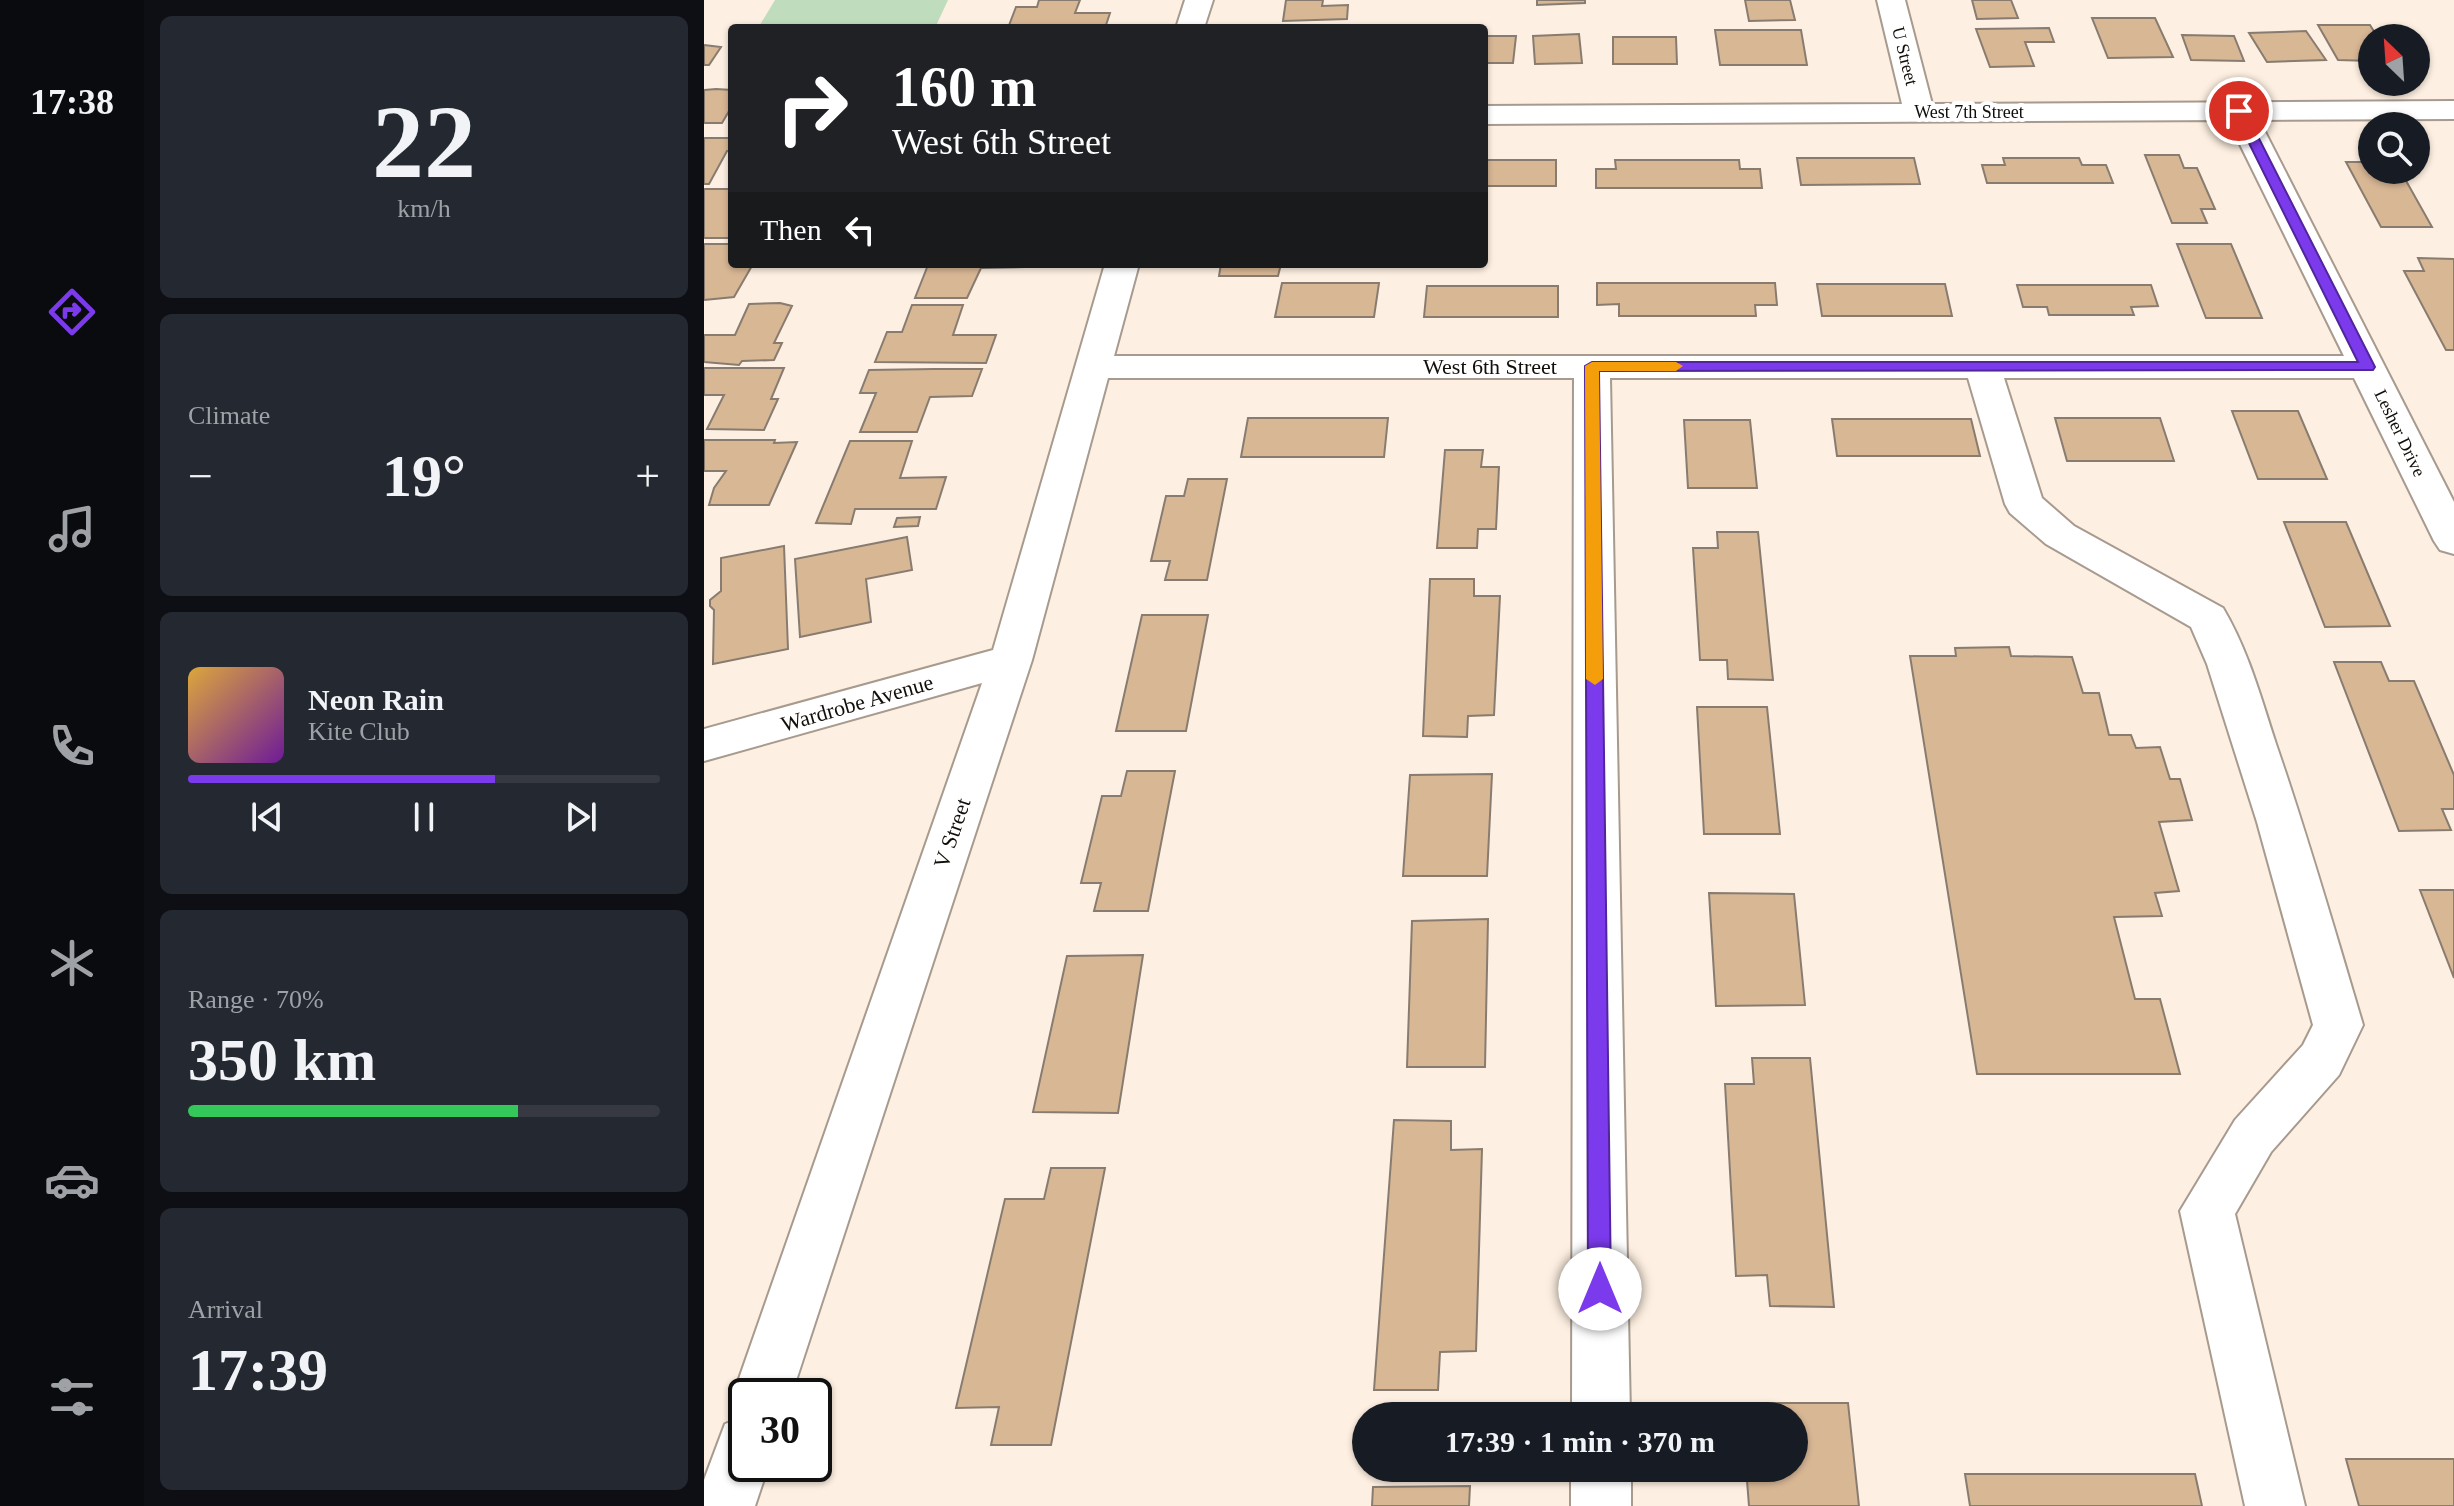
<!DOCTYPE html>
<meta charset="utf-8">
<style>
body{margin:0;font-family:Georgia,serif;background:#242831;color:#f1f3f6;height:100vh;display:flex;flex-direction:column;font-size:30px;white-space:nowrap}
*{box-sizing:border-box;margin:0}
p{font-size:26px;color:#9ea1a6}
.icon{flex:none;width:44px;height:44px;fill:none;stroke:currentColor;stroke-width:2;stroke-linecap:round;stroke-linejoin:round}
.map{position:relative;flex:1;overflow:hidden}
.sheet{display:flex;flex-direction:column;gap:16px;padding:16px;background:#0d0f14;width:560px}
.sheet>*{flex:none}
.banner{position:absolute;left:24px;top:24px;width:760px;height:244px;border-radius:8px;box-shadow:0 2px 6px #0004;background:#202124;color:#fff;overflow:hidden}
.needle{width:52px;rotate:335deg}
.tools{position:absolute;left:1654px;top:24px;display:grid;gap:16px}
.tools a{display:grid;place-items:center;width:72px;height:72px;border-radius:50%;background:#171b24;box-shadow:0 2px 6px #0004;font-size:40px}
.speed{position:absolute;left:24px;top:1378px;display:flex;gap:16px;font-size:40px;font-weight:700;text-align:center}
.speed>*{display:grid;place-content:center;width:104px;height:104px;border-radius:50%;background:#171b24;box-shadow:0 2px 6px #0004;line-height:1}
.speed .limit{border:4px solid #111;border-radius:12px;background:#fff;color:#111}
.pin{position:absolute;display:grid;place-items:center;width:68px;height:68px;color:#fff;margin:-34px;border:4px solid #fff;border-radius:50%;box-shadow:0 2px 8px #0007}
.me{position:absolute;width:88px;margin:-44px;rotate:0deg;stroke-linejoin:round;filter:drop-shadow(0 0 6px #0008)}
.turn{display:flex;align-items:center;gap:28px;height:168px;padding:0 32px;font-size:36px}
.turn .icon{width:104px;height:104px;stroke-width:2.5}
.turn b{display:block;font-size:56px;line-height:68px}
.then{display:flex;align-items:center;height:76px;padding:0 32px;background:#0003;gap:16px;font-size:30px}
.big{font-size:60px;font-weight:800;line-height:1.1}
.sheet .card{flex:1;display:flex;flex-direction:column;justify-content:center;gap:12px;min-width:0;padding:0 28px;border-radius:12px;background:#242831}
.sheet .dial{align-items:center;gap:0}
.dial b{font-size:104px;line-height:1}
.song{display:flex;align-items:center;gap:24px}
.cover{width:96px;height:96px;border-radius:12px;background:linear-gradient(135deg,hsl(40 70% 55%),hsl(280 70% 35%))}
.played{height:8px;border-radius:4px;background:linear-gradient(90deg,#7c3aed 65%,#363941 65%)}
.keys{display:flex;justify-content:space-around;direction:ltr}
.heat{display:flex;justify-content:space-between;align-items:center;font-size:44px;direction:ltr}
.charge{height:12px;border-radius:6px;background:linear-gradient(90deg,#34c759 70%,#363941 0)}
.trip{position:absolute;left:648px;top:1402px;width:456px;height:80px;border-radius:40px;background:#171b24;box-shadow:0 2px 6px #0004;font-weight:800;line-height:80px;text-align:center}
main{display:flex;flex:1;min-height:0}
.tabs{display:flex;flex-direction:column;width:144px;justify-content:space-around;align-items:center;background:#090b0e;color:#9ea1a6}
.tabs .icon{width:56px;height:56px}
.tabs .active{color:#7c3aed}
.tabs b{font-size:36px;color:#f1f3f6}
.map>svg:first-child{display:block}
</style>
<main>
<nav class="tabs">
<b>17:38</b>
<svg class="icon active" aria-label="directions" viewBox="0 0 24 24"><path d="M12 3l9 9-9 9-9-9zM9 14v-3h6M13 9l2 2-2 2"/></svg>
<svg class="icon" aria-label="music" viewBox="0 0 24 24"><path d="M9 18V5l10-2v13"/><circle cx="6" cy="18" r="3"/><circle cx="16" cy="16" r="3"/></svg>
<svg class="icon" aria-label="phone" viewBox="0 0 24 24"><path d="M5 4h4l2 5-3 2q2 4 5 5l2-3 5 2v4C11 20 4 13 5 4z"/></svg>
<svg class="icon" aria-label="climate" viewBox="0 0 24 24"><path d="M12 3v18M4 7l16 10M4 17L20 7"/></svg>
<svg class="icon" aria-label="car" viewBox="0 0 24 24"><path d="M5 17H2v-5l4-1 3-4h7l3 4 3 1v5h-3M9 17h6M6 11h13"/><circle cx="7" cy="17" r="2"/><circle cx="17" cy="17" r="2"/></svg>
<svg class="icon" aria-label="filters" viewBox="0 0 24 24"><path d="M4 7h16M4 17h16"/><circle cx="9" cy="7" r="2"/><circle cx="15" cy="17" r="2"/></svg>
</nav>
<section class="sheet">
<div class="card dial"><b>22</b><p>km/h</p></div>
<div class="card"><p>Climate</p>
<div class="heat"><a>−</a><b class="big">19°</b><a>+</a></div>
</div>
<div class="card">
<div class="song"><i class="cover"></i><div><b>Neon Rain</b><p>Kite Club</p></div></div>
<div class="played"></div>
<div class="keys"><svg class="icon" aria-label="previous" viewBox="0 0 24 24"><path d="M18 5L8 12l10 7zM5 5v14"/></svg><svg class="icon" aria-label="pause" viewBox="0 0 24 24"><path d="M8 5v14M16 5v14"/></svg><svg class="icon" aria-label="next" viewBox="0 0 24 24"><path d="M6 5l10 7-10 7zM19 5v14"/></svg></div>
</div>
<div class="card"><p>Range · 70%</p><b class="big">350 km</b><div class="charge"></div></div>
<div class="card"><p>Arrival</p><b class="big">17:39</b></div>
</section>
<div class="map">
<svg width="1750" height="1506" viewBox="0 0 1750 1506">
<rect width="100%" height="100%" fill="#fdefe1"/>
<!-- green -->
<path fill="#bfddbc" d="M71 0H244L231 28H54Z"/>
<!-- building -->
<path fill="#d8b795" stroke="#887c70" stroke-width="2" d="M335 0H376L371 13H406L401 28H304L312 7H333Z
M582 0H619L618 6 644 5 643 19 579 21Z
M833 0H881V3L833 5Z
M1041 0H1086L1091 20 1045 21Z
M1268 0H1307L1314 18 1273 19Z
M1388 18H1451L1469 57 1404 58Z
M1614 25H1666L1674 38H1668V61L1634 60Z
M1345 28 1350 42H1321L1330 66 1286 67 1272 29Z
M1011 30H1097L1103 65H1016Z
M1602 31 1622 60 1563 62 1545 33Z
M875 34 878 63 831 64 829 36Z
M1478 35 1530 36 1540 61 1487 60Z
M780 36H812L809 63H780Z
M909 37H972L973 64H909Z
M0 45 17 47 5 65H0Z
M12 89 28 90V106L18 123H0V90Z
M0 138H28V151H23L5 184H0Z
M1441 155H1475L1480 168H1493L1511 209H1497L1503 223H1468Z
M1093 158H1210L1216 184 1097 185Z
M1299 158H1375L1378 165H1402L1409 183H1283L1278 165H1301Z
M780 160H852V186H780Z
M911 160H1035L1036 169H1056L1058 188H892V169H912Z
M1642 162H1668V170H1696L1728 227H1677Z
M0 189H28V238H0Z
M0 244H28V264H49L30 297 0 300Z
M1473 244H1527L1558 318H1502Z
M1714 258 1750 259V350H1742L1700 271H1720Z
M321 264 320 267 277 268 263 298H211L224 265 210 264Z
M517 264H577L574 276H515Z
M578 283H675L670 317H571Z
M893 283H1071L1073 305H1051L1052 316H915V304L893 305Z
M1113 284H1241L1248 316H1118Z
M1313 285H1447L1454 306 1427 307 1430 315H1345L1343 307H1319Z
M723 286H854V317H720Z
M76 303 88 306 70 343H78L70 360 38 361 35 365 0 362V335H31L45 304Z
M208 305H259L249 335H292L282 363 171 362 183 332H198Z
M0 368H80L67 399H74L60 430 3 429 20 395H0Z
M230 369H278L268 396 226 397 213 432H156L172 393H156L165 370Z
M1528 411H1594L1623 479H1554Z
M544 418H684L680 457H537Z
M1351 418H1456L1470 461H1363Z
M1128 419H1267L1276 456H1133Z
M980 420H1046L1053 488H984Z
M0 440H71L70 443 93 442 65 505H5L10 488 22 471H0Z
M146 441H208L196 478 242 477 232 509H151L147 524 112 523Z
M741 450H779L777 467H795L792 529H774L773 548H733Z
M484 479H523L503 580H461L466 561H447L462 496H480Z
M216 517 214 526 190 527 193 518Z
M1580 522H1642L1686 626 1621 627Z
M1013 532H1054L1069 680 1024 679 1023 660H996L989 548H1014Z
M203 537 208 570 162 579 167 622 96 637 91 559Z
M80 546 84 649 9 664 10 610 6 606V600L17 591V558Z
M726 579H770V596H796L790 715 764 716 763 737 719 736Z
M438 615H504L482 731H412Z
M1305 647 1307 656 1368 657 1379 693H1395L1405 735H1427L1432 748 1456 747 1466 779H1476L1488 820 1455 822 1475 891 1451 893 1458 916 1410 917 1431 999H1456L1476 1074H1273L1206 656H1252L1251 648Z
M1630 662H1677L1685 681H1710L1750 775V809H1738L1747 830 1695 831Z
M993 707H1063L1076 834H1000Z
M423 771H471L444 911H390L397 883H377L398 796H417Z
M788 774 783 876H699L706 775Z
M1716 890H1750V978Z
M1005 893 1090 894 1101 1005 1012 1006Z
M784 919 781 1067H703L708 921Z
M439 955 414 1113 329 1112 363 956Z
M1048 1058H1106L1130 1307 1066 1306 1063 1275 1032 1276 1021 1084H1050Z
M690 1120 747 1121V1150L778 1149 772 1351 736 1352 734 1390H670Z
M347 1168H401L347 1445H287L295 1407 252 1408 301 1199H340Z
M1038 1403H1144L1155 1506H1045L1042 1468H1090V1416H1039Z
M1642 1459H1750V1506H1655Z
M1261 1474H1491L1498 1506H1266Z
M766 1486 765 1506H668L669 1487Z"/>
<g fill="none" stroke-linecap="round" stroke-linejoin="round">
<defs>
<path id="minor" d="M481 0H509L500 28H472Z
M1173 0H1201L1228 104 1750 101V119L1555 120 1750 502V554L1736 550 1730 541 1650 378H1300L1338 498 1370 526 1519 608C1544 650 1557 698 1572 744 1604 837 1631 931 1659 1025L1635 1075 1567 1152 1531 1214 1601 1506H1541L1476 1211 1531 1120 1599 1045 1609 1025 1553 822 1503 664 1487 627 1342 544 1306 513 1301 504 1264 378H906L926 1416H868L870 378H404L328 660 87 1396H42V1464H65L51 1506H0V1480L21 1424 39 1417 29 1396 278 683 0 761V729L289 650 401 264H435L410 356H1640L1524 120 780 124V106L1198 104Z
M867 1468H927V1506H867Z"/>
</defs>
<!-- minor casing -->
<use href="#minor" stroke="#a79a8e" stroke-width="4"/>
<!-- minor -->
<use href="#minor" fill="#fff" fill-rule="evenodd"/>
</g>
<!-- route -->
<path fill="#7c3aed" stroke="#51269a" stroke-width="2" d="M1535 107 1541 111 1671 367 1669 370 895 371 907 1289 904 1296 896 1300 887 1296 884 1289 881 366 888 362H1654L1529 111Z"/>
<!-- slow -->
<path fill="#f59e0b" d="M888 362H972L979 366 972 371H895L899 679 891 685 882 679 881 366Z"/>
<g text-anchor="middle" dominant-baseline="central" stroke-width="8" stroke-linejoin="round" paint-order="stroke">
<!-- far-street labels -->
<g font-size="18" fill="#120e09" stroke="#fff">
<text transform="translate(1201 56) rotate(76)">U Street</text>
<text x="1265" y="112">West 7th Street</text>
<text transform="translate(1696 433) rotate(64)">Lesher Drive</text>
</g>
<!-- street labels -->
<g font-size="22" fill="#120e09" stroke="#fff">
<text x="786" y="366">West 6th Street</text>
<text transform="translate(153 703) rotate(-16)">Wardrobe Avenue</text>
<text transform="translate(248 833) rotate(-71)">V Street</text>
</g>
</g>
</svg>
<div class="tools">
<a><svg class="needle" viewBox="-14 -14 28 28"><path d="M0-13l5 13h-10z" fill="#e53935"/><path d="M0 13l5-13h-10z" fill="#9ea1a6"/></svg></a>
<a><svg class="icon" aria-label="search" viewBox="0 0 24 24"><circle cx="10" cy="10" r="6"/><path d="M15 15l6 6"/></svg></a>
</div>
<div class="speed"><div class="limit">30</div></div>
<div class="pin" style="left:1535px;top:111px;background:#d93025"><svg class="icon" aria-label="arrive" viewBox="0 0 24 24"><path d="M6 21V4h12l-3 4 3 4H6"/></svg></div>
<svg class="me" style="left:896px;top:1289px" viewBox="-20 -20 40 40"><circle r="19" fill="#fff"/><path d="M0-13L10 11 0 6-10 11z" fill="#7c3aed"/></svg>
<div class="trip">17:39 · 1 min · 370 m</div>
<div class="banner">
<div class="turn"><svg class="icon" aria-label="right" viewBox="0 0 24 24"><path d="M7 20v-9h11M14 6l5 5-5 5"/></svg><div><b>160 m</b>West 6th Street</div></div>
<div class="then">Then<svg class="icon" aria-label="left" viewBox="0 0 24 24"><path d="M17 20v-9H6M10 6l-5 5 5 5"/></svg></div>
</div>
</div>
</main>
